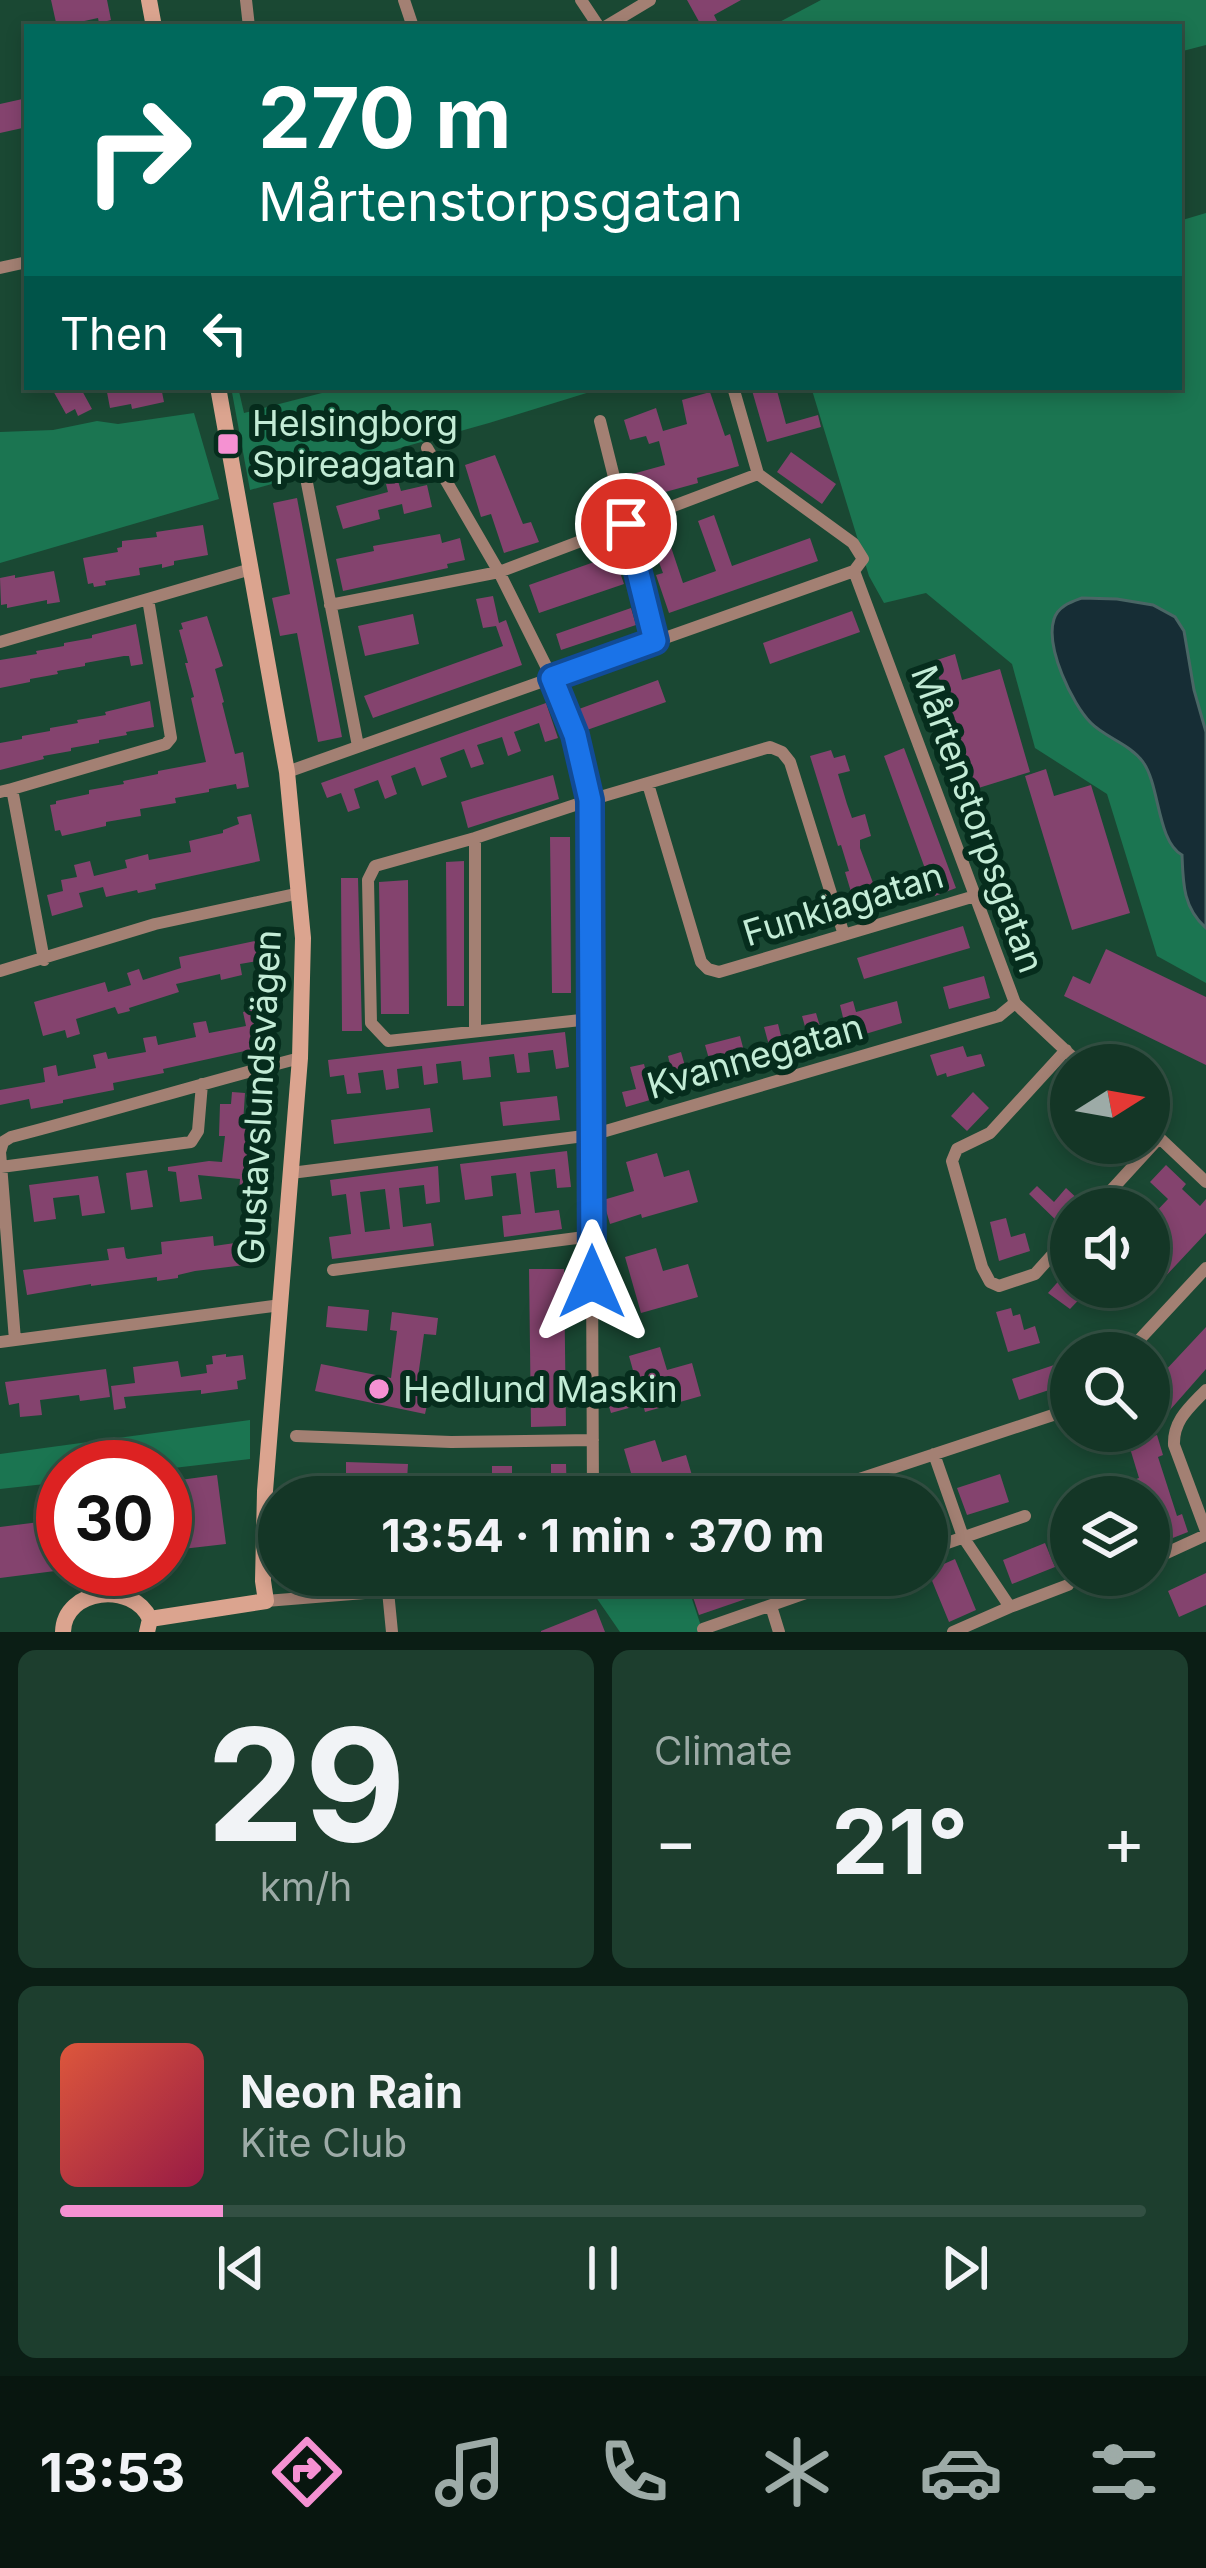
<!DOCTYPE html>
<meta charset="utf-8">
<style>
body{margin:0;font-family:Inter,sans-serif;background:#1d3e2e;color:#f1f3f6;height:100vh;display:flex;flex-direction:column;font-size:45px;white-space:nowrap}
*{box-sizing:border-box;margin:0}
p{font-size:39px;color:#9daba7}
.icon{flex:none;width:66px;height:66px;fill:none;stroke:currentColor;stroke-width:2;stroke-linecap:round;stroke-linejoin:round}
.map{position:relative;height:1632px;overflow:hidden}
.sheet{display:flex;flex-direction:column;gap:18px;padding:18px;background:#0b1e15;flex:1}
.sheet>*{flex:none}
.hud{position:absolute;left:24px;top:24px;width:1158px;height:366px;border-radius:0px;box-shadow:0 6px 18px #0003,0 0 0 3px #335043;background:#00695c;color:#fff;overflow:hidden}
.needle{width:78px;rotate:79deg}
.tools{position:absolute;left:1050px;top:1044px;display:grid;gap:24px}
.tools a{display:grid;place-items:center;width:120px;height:120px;border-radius:50%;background:#143626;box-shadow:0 6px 18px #0003,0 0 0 3px #335043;font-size:60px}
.speed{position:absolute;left:36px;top:1440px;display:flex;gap:24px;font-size:60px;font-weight:700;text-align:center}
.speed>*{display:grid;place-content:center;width:156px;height:156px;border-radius:50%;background:#143626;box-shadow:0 6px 18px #0003,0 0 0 3px #335043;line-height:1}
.speed .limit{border:18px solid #d22;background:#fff;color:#111}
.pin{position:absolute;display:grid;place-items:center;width:102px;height:102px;color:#fff;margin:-51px;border:6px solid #fff;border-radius:50%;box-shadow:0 3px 12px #0007}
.me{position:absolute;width:132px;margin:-66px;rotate:0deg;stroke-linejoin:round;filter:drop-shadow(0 0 9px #0008)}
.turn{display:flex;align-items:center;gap:42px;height:252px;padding:0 36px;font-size:54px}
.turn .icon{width:156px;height:156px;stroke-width:2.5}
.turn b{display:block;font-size:84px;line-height:102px}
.then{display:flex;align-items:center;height:114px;padding:0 36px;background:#0003;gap:24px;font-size:45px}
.big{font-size:90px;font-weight:700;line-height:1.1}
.sheet .card{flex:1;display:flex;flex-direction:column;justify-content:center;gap:18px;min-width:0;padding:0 42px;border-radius:18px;background:#1d3e2e}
.sheet .dial{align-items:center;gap:0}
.dial b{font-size:156px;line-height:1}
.song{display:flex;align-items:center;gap:36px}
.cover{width:144px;height:144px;border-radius:18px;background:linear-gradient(135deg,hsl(10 70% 55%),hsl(340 70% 35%))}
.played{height:12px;border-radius:6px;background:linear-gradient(90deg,#f591d2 15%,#335043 15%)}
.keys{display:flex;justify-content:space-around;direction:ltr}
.heat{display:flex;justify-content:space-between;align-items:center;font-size:66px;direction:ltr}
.sheet .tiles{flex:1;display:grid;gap:18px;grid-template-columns:1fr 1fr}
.card:last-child{grid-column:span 2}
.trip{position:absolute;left:258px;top:1476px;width:690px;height:120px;border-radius:60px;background:#143626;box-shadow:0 6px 18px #0003,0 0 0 3px #335043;font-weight:700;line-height:120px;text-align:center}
.dock{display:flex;height:192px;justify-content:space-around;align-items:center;background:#08160f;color:#9daba7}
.dock .icon{width:84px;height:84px}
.dock .active{color:#f591d2}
.dock b{font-size:54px;color:#f1f3f6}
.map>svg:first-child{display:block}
</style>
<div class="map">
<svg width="1206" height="1632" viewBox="0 0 1206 1632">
<rect width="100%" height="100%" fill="#1a4833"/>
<!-- green -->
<path fill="#1b7551" d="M821 0H1206V45L1179 52V27H770Z
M1206 213V983L1157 956 1107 794 1035 748 1012 664 926 593 884 603 869 576 811 387H1179V221Z
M231 387H238L244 413 345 387H606L489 423 250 490Z
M194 413 219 499 0 563V432L53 430 97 421 118 424Z
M250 1420V1459L165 1469V1467H63V1482L0 1489V1454Z
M625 1575H684L703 1632H620L589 1587Z"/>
<!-- water -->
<path fill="#162d35" stroke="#4a6665" stroke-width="3" d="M1082 598 1117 599 1153 605 1175 617 1184 631 1194 690 1206 732V928C1183 908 1183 883 1182 855 1157 841 1160 786 1143 762 1130 744 1106 738 1091 723 1072 704 1045 647 1054 619 1058 606 1071 602 1082 598Z"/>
<!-- building -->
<path fill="#84436e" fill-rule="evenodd" d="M51 0H107L111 20 99 23 98 18 57 27Z
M687 0H741L714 15 720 27H702Z
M27 98V127L0 133V104Z
M51 387H80L92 409 78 416 75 409 66 414Z
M106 387H161L164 402 132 409 131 404 110 408Z
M751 387H776L786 424 818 415 821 427 767 442Z
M710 392 725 436 730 434 739 466 697 478 698 483 658 494 654 497 655 501 633 507 625 476 665 465 659 441 649 444 646 436 630 440 624 420 656 408 663 431 687 424 682 400Z
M791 452 836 484 822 504 777 472Z
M495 455 523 524 531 522 539 542 504 553 491 514 481 517 465 465Z
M398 481 401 491 427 485 432 507 404 514 402 504 378 510 380 519 343 529 336 506 388 492 386 484Z
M297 498 342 737 318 742 297 633 280 636 272 598 290 594 273 503Z
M714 515 732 566 810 538 818 561 669 613 656 575 663 573 650 538 666 532 683 583 716 571 698 521Z
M203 525 208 555 174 561V565L162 568V564L139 568 140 575 105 581 106 585 94 587 93 583 88 584 83 558 118 552 117 548 122 547V541L157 537 156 532Z
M440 534 442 543 460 538 465 560 447 564 448 568 343 591 336 559 374 551 373 546Z
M614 555 624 584 539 613 529 585Z
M54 571 60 602 47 604V600L7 608V604L1 605 0 578 15 575V578Z
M493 596 499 623 506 620 522 665 373 718 364 696 503 646 496 626 483 628 476 599Z
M631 608 636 625 561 650 556 634Z
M852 611 860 632 770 664 763 643Z
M413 614 419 644 365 656 358 626Z
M207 616 223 666 215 669 224 702 222 703 235 754 243 752 249 787 237 789 236 784 209 789V792L175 798 176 803 140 809 141 816 106 822V826L62 836 60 830 55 831 50 805 56 804V801L89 794V790L124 784 123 781 158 774V771L206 762 191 698 194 697 185 663H188L179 630 183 629 181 623Z
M136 624 143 664 131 666 129 656H124L85 663V666L57 671 58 674 30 679V682L0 688V660L37 654 36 651 64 646V643L92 638V635Z
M955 654 962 680 1000 669 1030 772 972 790 934 661Z
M658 680 666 702 587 730 579 709Z
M150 701 154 727 126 732 127 735 99 740V743L71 748V751L43 756 44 759 0 770V743L22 739V736L50 731V728L78 723 77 720 106 715 105 712Z
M546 703 558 738 545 742 539 723 514 732 521 751 508 756 502 737 477 745 484 764 471 768 464 749 440 758 447 777 422 786 415 767 391 776 397 794 385 799 378 780 354 789 360 808 348 812 341 793 327 798 321 783Z
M904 748 956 888 935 896 884 756Z
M831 750 834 758 845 755 850 771 838 774 847 804 852 818 865 814 871 836 860 840V848L882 907 868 911 865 902 855 905 845 872 849 871 841 845 838 846 810 756Z
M1046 769 1054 796 1091 785 1130 913 1072 930 1025 776Z
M553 775 559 799 468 828 461 802Z
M251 814 260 861 155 884 156 889 138 893 137 890 106 897 103 887 79 893 83 907 52 916 47 895 63 891 61 880 77 877 74 865 90 861 94 876 127 868 125 860 148 854 149 860 191 852 189 841 223 833V830L239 824 237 817Z
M550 837H570L571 993H552Z
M464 861V1006H447L446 862Z
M341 878H358L362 1031H342Z
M408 880 409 1014H381L379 882Z
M963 926 970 948 864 979 857 958Z
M264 939 268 959 240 964 242 975 221 980 220 974 176 984 179 992 129 1008 130 1011 118 1014 115 1007 76 1019 80 1034 67 1038 65 1030 43 1036 34 1002 105 982 108 992 131 985 127 973 139 969 143 980 181 968 179 957Z
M1106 949 1206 997V1065L1064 996 1073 976 1090 984Z
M984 976 990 998 949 1009 943 987Z
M853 1001 856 1012 897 1001 902 1023 862 1035 863 1038 626 1107 622 1092 636 1089 630 1067 644 1064 649 1084 673 1077 668 1056 681 1052 687 1073 711 1066 705 1045 740 1036 745 1055 770 1049 764 1027 778 1024 783 1044 808 1037 802 1016 816 1013 822 1033 845 1026 840 1005Z
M256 1009 263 1047 163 1069 164 1073 113 1083 114 1090 63 1100V1103L31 1109 29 1099 0 1105V1090L45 1082 43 1068 56 1065 58 1076 96 1068 93 1055 106 1052 108 1059 146 1052 143 1038 156 1036 158 1045 196 1037 193 1023 206 1021 209 1033 246 1026 243 1012Z
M565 1032 569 1067 556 1069 553 1050 528 1053 530 1072 517 1073 514 1054 489 1057 491 1077 463 1080 461 1061 436 1064 438 1083 424 1085 422 1066 397 1069 399 1088 386 1090 383 1070 358 1073 361 1093 347 1094 344 1075 330 1077 328 1060Z
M963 1046 967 1057 981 1054 985 1066 947 1077 946 1073 937 1076 930 1055Z
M232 1092 245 1093 243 1124 257 1125 251 1194 239 1193 240 1179 198 1175 202 1199 180 1202 176 1172 168 1171V1167L209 1161 222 1162 225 1136H219L220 1104H231Z
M973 1092 989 1108 967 1131 951 1116Z
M557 1096 560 1120 503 1126 500 1102Z
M430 1108 433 1132 334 1144 331 1120Z
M567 1151 571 1187 557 1188 555 1169 530 1172 535 1213 559 1210 562 1229 504 1237 502 1216 521 1214 516 1173 491 1176 493 1196 465 1200 460 1164Z
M657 1153 664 1177 689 1170 698 1202 642 1218 641 1214 610 1224 603 1200 634 1191 626 1162Z
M1166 1165 1186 1184 1182 1189 1200 1206 1206 1199V1233L1162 1280 1149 1268V1261L1171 1237 1151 1217 1168 1199 1150 1182Z
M438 1166 440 1202 426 1204 424 1185 399 1188 403 1227 431 1223 434 1246 332 1259 329 1237 351 1234 346 1194 332 1196 330 1180ZM385 1189 390 1229 365 1232 360 1192Z
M147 1170 153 1207 131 1210 126 1173Z
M98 1176 105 1213 82 1216 79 1195 53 1198 56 1219 34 1222 29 1185Z
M1037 1186 1054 1202 1066 1188 1081 1202 1071 1209 1060 1224 1029 1194Z
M1006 1218 1011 1237 1025 1233 1030 1251 999 1261 990 1222Z
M213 1236 214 1246 242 1242 245 1265 195 1271 178 1275V1278L157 1281V1277L91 1286V1284L27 1295 23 1270 109 1260 107 1249 124 1247 126 1258 128 1259 162 1254 161 1242Z
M656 1248 663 1271 688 1264 698 1297 641 1313 625 1257Z
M1071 1267V1287H1091L1070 1309 1048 1293Z
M529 1269H564L566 1426 531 1427Z
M328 1306 369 1310 367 1331 326 1327Z
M1011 1308 1013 1316 1020 1314 1024 1330 1035 1326 1040 1343 1008 1352 996 1312Z
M392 1312 438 1318 436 1335 424 1334 417 1384 431 1387 425 1414 315 1391 321 1364 391 1378 397 1331 390 1330Z
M1206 1327V1369L1155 1427 1149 1421V1388Z
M660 1347 667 1370 692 1363 701 1396 645 1412 643 1404 611 1413 604 1390 636 1381 629 1356Z
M226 1354V1357L243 1355 246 1379 237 1381 238 1389 201 1394V1390L124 1397 126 1408 114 1410 111 1386 135 1383 133 1367 178 1361 181 1377 207 1373 206 1365 213 1364 212 1356Z
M1054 1365 1061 1386 1019 1400 1012 1379Z
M106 1369 110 1397 80 1401 79 1395 40 1400 42 1415 20 1417 19 1403 9 1405 5 1382Z
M1157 1435 1163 1455 1158 1457 1177 1516 1182 1514 1188 1532 1160 1543 1152 1518 1149 1519V1493L1142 1496 1136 1479 1139 1478 1129 1445Z
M655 1440 662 1462 686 1455 696 1489 668 1497H638L624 1449Z
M346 1462 408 1464 406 1496 385 1495 386 1473 363 1497H332L346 1483Z
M551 1464H566L567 1497H492V1466H512V1483L551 1482Z
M1000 1474 1009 1502 967 1515 957 1488Z
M217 1475 226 1544 165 1551V1482Z
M63 1519V1570L0 1578V1527Z
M1045 1543 1055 1567 1012 1584 1003 1560Z
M955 1559 976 1610 949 1622 928 1571Z
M1206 1573V1605L1179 1617 1168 1591Z
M749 1575H810V1577L699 1615 692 1594Z
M596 1609 605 1632H541V1631Z"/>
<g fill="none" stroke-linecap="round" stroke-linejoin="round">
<!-- street -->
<path stroke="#a38073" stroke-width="12" d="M246 0 249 27
M404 0 413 27
M581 0 599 27
M605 27 650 0
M0 268 27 262
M600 421 655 641
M427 448 499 572 552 678 575 735 590 800 593 1497
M307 483 358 746
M854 571 1015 1003 1081 1065
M330 605 499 572 758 474
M0 642 251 569
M287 772 854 571 863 559 853 543 758 474 733 387
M648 784 701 962 708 969 719 972 975 896
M12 789 166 744 171 738 148 599
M0 792 12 789 44 960
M475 838V1031
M0 971 155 924 300 893
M590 1019 388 1041 371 1023 368 880 375 866 475 838 590 800 770 747 782 752 790 762 844 935
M1066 1050 990 1133 957 1149 952 1161 982 1267 990 1282 999 1286 1035 1274 1071 1234
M1149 1128 1206 1182
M1 1167 191 1142 198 1131 202 1084
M291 1173 592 1135 999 1016 1015 1003
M1094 1209 1159 1138
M333 1270 592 1236
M15 1340 0 1152 3 1142 11 1137C108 1112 203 1083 300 1058
M0 1342 281 1305
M1127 1353 1206 1268
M1206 1390C1190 1407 1173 1420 1174 1445L1206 1531
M296 1436 451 1442 593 1440
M934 1454 963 1537 1010 1607 1068 1585
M805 1497 1062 1412 1071 1406
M927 1550 1025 1516
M1149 1561 1206 1535
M388 1591 392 1632
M266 1601 549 1578 562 1575
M771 1606 779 1632
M703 1629 857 1575
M953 1632 1010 1607"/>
<!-- secondary -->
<path stroke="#dba48f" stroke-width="16" d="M149 0 154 27
M150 1619 266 1601 263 1581 265 1491 300 1058 303 938 287 772 218 387
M63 1632C64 1588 133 1581 150 1619L147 1632"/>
</g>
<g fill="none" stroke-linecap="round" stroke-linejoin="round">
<defs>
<path id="route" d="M592 1282 590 800 575 735 552 678 655 641 626 524"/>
</defs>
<!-- route casing -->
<use href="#route" stroke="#114b97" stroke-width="30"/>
<!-- route -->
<use href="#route" stroke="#1a73e8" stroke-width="21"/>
</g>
<!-- markers -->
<g fill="#f591d2" stroke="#062d1d" stroke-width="4.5">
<rect x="216" y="432" width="24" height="24" rx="6"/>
<circle cx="379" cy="1389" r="12"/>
</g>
<g text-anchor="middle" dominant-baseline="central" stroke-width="12" stroke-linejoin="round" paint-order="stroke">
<!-- poi labels -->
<g font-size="36" fill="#c3ecd6" stroke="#062d1d" text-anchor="start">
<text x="252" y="423">Helsingborg<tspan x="252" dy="41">Spireagatan</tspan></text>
<text x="403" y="1389">Hedlund Maskin</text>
</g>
<!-- street labels -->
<g font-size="36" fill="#c3ecd6" stroke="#062d1d">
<text transform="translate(978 819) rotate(70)">Mårtenstorpsgatan</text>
<text transform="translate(843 904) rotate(-17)">Funkiagatan</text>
<text transform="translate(755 1056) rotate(-16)">Kvannegatan</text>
<text transform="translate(259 1097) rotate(-87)">Gustavslundsvägen</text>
</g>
</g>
</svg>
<div class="tools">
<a><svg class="needle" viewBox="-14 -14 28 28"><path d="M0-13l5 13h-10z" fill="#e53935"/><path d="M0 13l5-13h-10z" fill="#9daba7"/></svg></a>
<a><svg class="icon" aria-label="sound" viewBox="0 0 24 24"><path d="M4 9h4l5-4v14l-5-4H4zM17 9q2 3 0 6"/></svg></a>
<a><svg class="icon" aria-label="search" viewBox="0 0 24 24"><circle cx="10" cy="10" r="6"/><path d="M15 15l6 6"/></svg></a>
<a><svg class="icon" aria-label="layers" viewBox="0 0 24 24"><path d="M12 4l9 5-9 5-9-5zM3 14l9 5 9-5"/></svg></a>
</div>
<div class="speed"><div class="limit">30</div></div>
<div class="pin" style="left:626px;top:524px;background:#d93025"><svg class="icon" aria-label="arrive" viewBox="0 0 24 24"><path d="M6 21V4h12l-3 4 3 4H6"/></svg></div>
<svg class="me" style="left:592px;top:1282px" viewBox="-20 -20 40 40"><path d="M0-17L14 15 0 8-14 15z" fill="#1a73e8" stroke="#fff" stroke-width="4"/></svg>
<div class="trip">13:54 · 1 min · 370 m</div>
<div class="hud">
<div class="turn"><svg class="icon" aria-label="right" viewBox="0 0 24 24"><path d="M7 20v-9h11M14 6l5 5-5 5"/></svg><div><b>270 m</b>Mårtenstorpsgatan</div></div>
<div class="then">Then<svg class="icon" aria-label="left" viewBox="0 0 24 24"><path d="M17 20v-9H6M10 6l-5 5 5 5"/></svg></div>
</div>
</div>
<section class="sheet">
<div class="tiles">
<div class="card dial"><b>29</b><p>km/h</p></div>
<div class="card"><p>Climate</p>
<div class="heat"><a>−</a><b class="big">21°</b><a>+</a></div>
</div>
<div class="card">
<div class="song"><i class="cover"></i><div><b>Neon Rain</b><p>Kite Club</p></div></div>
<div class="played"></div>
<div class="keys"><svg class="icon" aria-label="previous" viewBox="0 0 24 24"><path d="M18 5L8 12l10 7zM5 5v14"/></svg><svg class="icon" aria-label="pause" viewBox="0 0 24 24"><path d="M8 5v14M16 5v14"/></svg><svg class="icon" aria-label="next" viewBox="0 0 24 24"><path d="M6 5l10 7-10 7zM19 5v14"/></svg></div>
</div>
</div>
</section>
<nav class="dock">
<b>13:53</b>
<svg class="icon active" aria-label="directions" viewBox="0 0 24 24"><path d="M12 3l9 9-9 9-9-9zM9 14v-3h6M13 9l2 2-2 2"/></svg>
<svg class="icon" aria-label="music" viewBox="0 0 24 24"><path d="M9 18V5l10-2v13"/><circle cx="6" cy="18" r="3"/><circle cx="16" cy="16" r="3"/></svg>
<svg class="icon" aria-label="phone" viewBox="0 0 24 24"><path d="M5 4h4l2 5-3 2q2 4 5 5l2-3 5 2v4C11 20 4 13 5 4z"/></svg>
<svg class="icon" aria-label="climate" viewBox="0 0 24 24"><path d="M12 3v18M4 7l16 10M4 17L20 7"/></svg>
<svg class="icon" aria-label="car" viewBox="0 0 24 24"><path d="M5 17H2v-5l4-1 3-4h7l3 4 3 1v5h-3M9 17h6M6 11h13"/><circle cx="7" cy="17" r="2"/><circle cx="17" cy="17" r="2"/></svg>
<svg class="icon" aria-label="filters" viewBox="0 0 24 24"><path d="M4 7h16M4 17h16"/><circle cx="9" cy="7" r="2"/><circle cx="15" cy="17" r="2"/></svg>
</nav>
